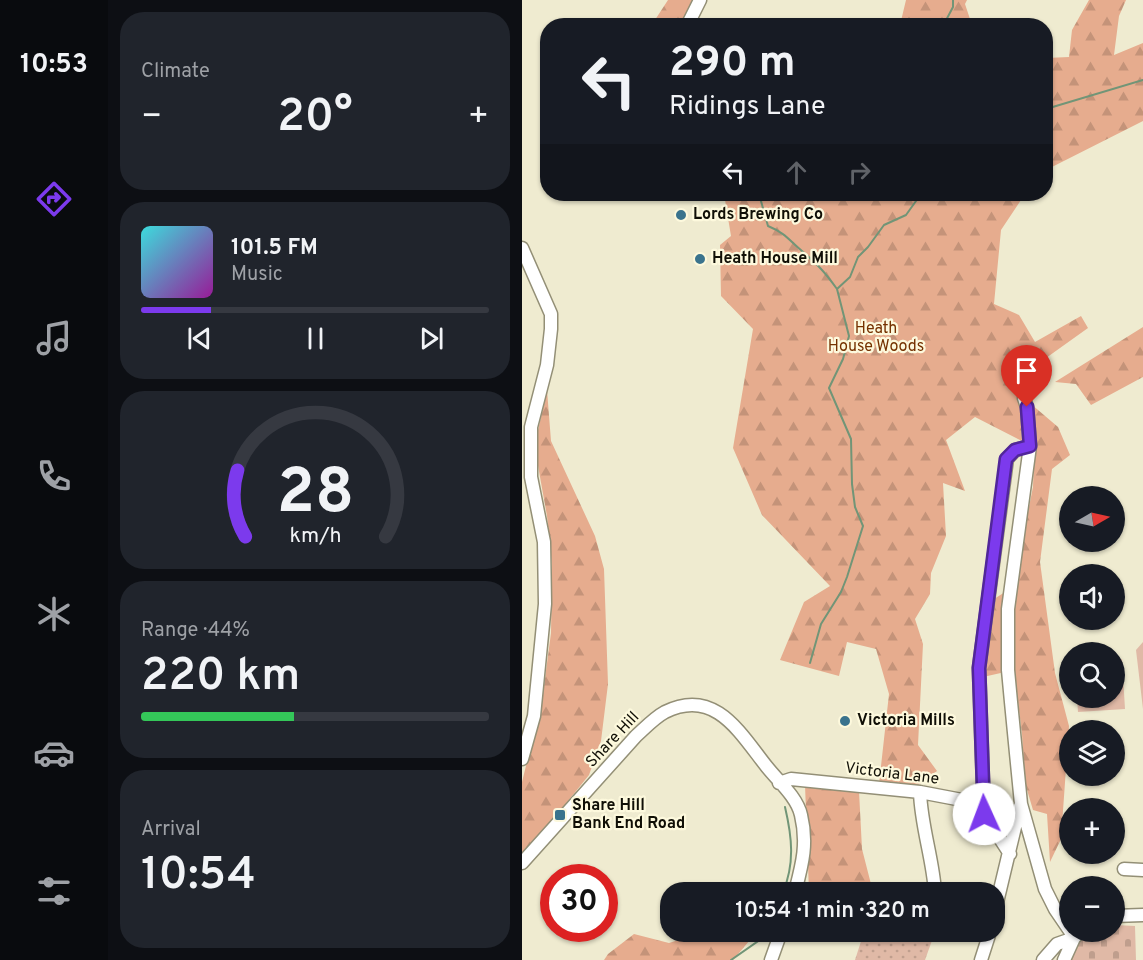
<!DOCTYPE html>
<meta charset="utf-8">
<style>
body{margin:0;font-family:Overpass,sans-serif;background:#20242c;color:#f1f3f6;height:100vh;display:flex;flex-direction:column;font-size:22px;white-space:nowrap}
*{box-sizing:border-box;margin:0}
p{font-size:20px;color:#9ea1a6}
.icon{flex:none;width:33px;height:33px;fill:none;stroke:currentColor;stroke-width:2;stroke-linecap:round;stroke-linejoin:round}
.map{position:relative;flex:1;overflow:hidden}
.side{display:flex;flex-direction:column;gap:12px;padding:12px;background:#0d0f14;width:414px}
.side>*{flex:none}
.hud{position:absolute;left:18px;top:18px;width:513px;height:183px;border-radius:24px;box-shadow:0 2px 4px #0004;background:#171b24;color:#f1f3f6;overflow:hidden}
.needle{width:39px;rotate:81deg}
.controls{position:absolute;left:537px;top:486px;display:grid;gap:12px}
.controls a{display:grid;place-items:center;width:66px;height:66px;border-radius:50%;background:#171b24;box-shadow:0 2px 4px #0004;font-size:30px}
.speed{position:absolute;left:18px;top:864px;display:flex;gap:12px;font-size:30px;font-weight:700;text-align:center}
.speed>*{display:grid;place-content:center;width:78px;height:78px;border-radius:50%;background:#171b24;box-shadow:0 2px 4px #0004;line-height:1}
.speed .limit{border:9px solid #d22;background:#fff;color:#111}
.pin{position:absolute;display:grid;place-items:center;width:51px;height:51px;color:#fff;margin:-62px -26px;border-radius:50% 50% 50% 0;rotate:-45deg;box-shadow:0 0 6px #0007}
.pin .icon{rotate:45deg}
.me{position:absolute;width:66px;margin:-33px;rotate:358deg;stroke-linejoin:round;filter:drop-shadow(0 0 4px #0008)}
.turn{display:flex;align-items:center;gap:21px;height:126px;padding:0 30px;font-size:27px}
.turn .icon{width:78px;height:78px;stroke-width:2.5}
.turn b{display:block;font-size:42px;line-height:51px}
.lanes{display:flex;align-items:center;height:57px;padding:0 30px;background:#0003;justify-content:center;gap:30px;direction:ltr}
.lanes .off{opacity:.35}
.big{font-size:45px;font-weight:600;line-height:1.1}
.side .widget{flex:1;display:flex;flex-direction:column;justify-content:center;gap:9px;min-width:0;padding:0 21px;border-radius:24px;background:#20242c}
.side .dial{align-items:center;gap:0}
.dial svg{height:156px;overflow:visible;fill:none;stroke:#363941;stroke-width:7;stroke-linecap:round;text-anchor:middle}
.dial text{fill:#f1f3f6;stroke:none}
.song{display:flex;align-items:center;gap:18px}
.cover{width:72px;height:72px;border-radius:9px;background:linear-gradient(135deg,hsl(180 70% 55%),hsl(300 70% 35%))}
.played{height:6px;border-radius:3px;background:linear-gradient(90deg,#7c3aed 20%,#363941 20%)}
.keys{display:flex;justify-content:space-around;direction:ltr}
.heat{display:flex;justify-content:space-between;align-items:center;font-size:33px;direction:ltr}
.charge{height:9px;border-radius:4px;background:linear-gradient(90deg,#34c759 44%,#363941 0)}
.trip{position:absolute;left:138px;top:882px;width:345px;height:60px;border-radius:24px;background:#171b24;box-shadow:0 2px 4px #0004;font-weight:600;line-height:60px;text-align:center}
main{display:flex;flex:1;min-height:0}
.tabs{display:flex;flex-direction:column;width:108px;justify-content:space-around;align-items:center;background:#090b0e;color:#9ea1a6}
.tabs .icon{width:42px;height:42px}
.tabs .active{color:#7c3aed}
.tabs b{font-size:27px;color:#f1f3f6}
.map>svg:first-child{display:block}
</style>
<main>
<nav class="tabs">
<b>10:53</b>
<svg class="icon active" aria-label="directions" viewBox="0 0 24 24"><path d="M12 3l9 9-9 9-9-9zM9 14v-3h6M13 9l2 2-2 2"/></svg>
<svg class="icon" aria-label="music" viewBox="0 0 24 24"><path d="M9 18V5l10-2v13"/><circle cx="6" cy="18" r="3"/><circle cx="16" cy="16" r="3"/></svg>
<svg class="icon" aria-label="phone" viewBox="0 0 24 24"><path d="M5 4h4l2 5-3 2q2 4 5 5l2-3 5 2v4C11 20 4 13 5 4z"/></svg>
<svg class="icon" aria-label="climate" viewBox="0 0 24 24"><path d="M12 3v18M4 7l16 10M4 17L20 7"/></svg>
<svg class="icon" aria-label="car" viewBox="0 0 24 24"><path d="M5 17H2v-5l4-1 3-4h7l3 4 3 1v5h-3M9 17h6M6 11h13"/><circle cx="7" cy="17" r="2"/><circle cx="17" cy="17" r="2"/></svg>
<svg class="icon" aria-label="filters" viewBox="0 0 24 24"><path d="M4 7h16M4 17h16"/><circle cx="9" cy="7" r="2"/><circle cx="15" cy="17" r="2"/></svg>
</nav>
<section class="side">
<div class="widget"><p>Climate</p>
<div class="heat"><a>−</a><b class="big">20°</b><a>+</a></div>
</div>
<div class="widget">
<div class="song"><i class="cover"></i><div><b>101.5 FM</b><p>Music</p></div></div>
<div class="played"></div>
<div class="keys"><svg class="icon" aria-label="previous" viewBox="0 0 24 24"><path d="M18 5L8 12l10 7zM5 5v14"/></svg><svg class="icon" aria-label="pause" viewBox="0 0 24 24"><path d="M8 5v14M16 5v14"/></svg><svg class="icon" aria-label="next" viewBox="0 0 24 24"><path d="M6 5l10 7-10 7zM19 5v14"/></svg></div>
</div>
<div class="widget dial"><svg viewBox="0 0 100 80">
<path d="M14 69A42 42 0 1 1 86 69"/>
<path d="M14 69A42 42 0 0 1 10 35" stroke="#7c3aed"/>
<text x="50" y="56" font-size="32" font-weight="700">28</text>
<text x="50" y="72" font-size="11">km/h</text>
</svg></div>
<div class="widget"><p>Range · 44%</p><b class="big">220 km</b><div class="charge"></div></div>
<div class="widget"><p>Arrival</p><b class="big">10:54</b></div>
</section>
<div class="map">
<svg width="621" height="960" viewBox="0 0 621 960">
<defs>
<pattern id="forest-firs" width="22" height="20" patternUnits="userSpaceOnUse" patternTransform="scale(1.5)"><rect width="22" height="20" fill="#e6ac8e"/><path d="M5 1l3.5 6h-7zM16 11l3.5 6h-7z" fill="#c49379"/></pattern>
<pattern id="cemetery-stones" width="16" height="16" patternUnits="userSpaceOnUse" patternTransform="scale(1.5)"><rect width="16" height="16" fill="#e0b9a6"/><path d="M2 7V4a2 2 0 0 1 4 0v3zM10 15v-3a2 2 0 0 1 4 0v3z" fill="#bf9e8d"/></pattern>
<pattern id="park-dots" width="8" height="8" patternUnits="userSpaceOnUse" patternTransform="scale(1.5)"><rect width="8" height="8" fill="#e0b9a6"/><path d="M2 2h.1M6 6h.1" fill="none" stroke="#bf9e8d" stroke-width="1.8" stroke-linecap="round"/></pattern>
</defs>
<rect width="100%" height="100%" fill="#efebd0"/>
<!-- forest -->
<path fill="url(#forest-firs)" d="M146 0H174L161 25 129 26Z
M384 0H445L443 4 450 25H378Z
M567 0H604L597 16 592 55 621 43V121L524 170V58L547 57 550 30Z
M202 194H503L479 230 472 304 497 315 513 342 559 316 566 328 517 363 525 378 498 400 500 441 453 417 424 440 443 491 421 483 424 536 409 573 408 594 393 619 401 644 396 745 415 771 395 786 357 784 367 694 354 649 325 642 317 676 258 660 282 602 308 586 240 515 211 448 231 329 199 296 198 245 209 236Z
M621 327V377L569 405 554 384 533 382Z
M25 390 29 441 73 536 82 569 86 684 79 741 67 775 0 858V782L20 701 29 633 30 565 25 516 15 460 16 430Z
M509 404 536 427 548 455 530 469 518 562 533 673 547 726 539 839 528 862 525 814 511 810 503 783 500 734 492 670 461 677 472 599 491 587 511 487 513 432Z
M283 785 337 791 340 849 350 888 348 892H287Z
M181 932H215L228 940 211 960H82L86 954 112 934 147 943Z"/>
<!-- cemetery -->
<path fill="url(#cemetery-stones)" d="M593 925 613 926 614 960H549C559 933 565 932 592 932Z"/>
<!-- park -->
<path fill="url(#park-dots)" d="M342 932H413L403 960H333Z"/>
<!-- pitch -->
<path fill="#e0b9a6" d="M621 642V709L614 650Z
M600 659 603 709 556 712 555 698H592L593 660Z"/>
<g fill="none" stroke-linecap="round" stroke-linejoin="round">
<!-- stream -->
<path stroke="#719577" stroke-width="2" d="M421 26 431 7V0
M524 109 621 80
M237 194 246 226C263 233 267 240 280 251 296 265 302 271 315 289
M288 663 299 624 319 592 325 577 341 526 333 507 330 484 329 439 307 388 321 359 327 336 315 289 328 277 336 257 346 247 362 225 384 215 399 194
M261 892C273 863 270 837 263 807
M209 960 245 935 246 932"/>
<defs>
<path id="minor" d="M165 26 178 0
M0 248 29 314V329L25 365 9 427V477L22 542 23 604 12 716 0 759
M502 398 505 407 508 446 486 609V670L489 702 499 804 523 889 533 909 548 931
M257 783 269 779 398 792 440 800 462 814 488 854
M398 792C399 826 411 859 413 892
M462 814 457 668 485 459 493 450 508 446
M0 863 114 736C123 728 132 718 143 712 193 687 218 733 245 767 256 781 275 797 279 815 286 844 280 865 273 892
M602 869 621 870
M472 915 498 806
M592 916 621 915
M249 960 259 932
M459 960 468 932
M521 960 535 944 552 938
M542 960 552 938 558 932"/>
</defs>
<!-- minor casing -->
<use href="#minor" stroke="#938f76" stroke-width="15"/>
<!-- minor -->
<use href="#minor" stroke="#fff" stroke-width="12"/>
</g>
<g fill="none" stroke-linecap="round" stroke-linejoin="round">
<defs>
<path id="route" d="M462 814 457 668 484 459 493 450 508 446 505 407"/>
</defs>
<!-- route casing -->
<use href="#route" stroke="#51269a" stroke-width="15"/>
<!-- route -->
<use href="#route" stroke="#7c3aed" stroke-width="10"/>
</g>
<!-- markers -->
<g fill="#3a738d" stroke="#fdf9dd" stroke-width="2">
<circle cx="159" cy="215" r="6"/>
<circle cx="178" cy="259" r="6"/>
<circle cx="323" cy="721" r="6"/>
<rect x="32" y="809" width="12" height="12" rx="3"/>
</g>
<g text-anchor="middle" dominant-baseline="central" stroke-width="4.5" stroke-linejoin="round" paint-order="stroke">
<!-- poi labels -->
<g font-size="16" font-weight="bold" fill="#100f06" stroke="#fdf9dd" text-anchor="start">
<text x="171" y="215">Lords Brewing Co</text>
<text x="190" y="259">Heath House Mill</text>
<text x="335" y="721">Victoria Mills</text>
<text x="50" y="806">Share Hill<tspan x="50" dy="18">Bank End Road</tspan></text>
</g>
<!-- park labels -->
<g font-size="16" fill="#753100" stroke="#fdf9dd">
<text x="354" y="329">Heath<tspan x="354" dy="18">House Woods</tspan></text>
</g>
<!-- street labels -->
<g font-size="16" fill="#100f06" stroke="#fdf9dd">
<text transform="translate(91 740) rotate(-47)">Share Hill</text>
<text transform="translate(370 774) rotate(7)">Victoria Lane</text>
</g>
</g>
</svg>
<div class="controls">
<a><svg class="needle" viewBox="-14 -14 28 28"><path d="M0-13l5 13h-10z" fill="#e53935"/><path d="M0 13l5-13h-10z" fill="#9ea1a6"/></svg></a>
<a><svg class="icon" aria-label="sound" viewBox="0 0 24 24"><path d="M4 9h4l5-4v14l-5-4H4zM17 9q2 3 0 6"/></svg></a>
<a><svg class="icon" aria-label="search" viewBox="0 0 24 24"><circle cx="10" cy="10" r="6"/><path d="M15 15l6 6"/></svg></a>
<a><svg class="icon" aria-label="layers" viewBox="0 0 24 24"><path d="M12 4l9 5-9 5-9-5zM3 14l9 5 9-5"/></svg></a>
<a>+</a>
<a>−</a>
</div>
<div class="speed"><div class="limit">30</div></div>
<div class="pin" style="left:505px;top:407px;background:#d93025"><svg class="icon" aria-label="arrive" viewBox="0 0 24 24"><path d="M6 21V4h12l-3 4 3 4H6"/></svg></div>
<svg class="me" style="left:462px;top:814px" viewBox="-20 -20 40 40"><circle r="19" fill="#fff"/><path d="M0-13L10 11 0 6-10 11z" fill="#7c3aed"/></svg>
<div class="trip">10:54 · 1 min · 320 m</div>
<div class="hud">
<div class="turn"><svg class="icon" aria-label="left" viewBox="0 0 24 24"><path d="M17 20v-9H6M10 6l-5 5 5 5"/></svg><div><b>290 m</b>Ridings Lane</div></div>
<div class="lanes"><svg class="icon" aria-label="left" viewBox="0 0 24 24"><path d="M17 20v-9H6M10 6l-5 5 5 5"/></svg><svg class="icon off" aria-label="ahead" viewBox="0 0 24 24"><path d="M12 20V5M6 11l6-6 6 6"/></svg><svg class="icon off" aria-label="right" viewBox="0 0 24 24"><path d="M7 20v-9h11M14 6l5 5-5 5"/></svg></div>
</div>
</div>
</main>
